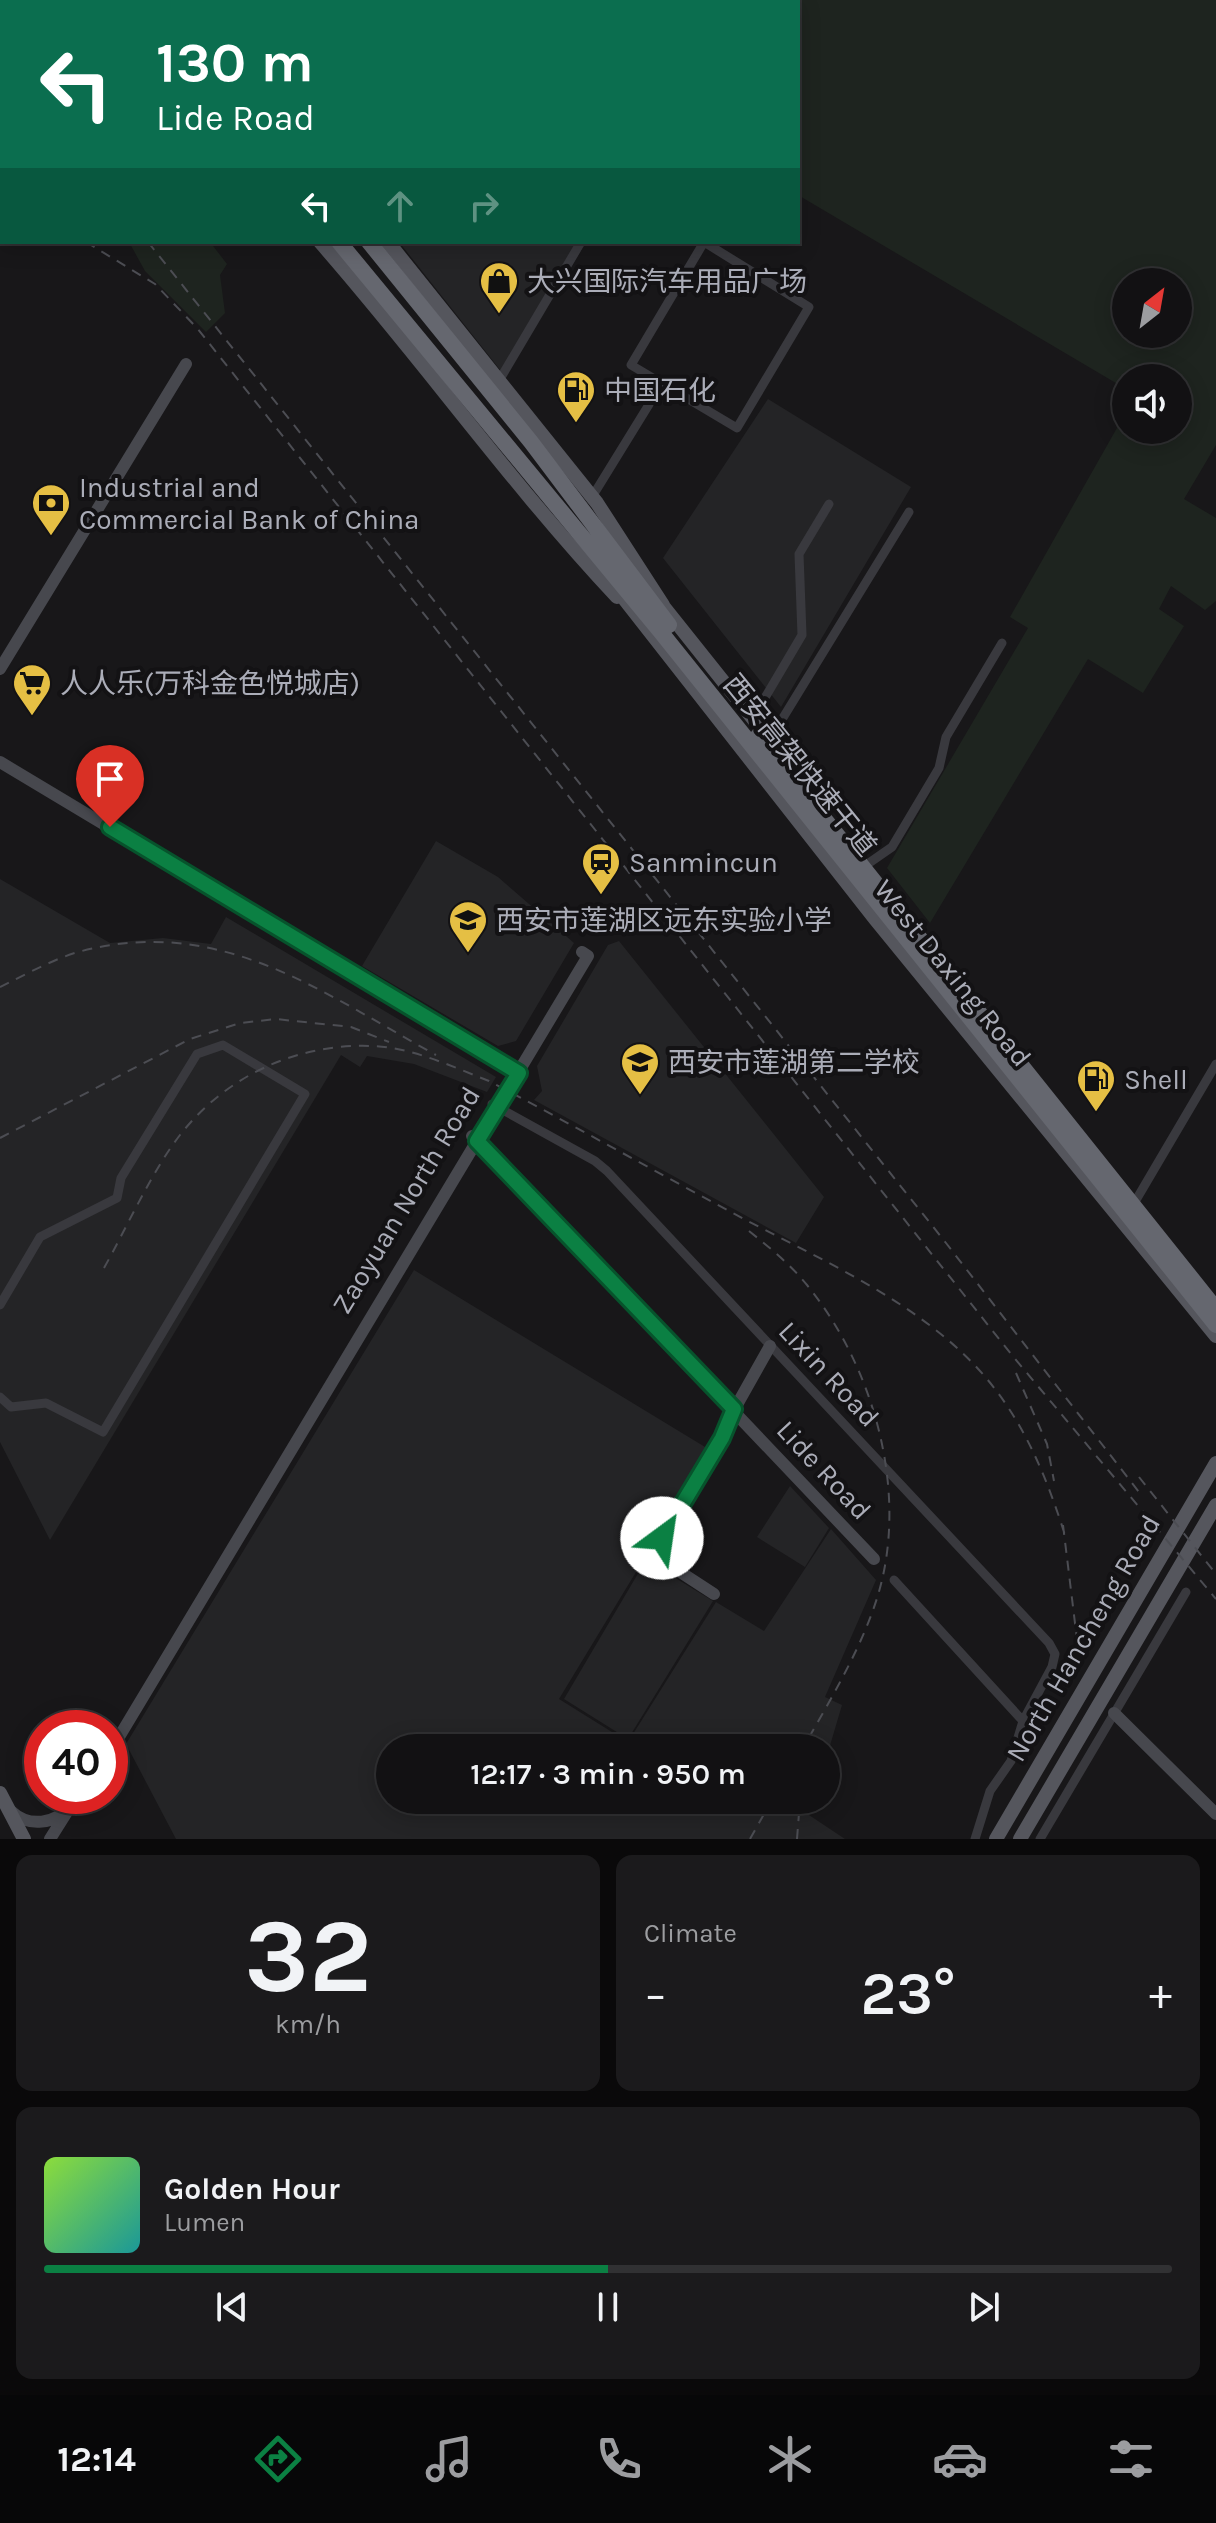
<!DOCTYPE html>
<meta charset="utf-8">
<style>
body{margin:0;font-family:Karla,"Noto Sans SC",sans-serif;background:#1b1a1c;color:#f1f3f6;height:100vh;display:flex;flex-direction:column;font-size:30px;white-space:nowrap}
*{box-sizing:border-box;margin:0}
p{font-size:26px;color:#9c9da0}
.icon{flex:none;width:44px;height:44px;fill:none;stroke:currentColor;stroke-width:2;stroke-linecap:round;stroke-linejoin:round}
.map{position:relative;height:1839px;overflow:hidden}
.sheet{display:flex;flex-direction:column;gap:16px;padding:16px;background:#0a090a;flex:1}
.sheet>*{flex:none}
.guide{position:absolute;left:0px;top:0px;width:800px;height:244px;box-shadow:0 4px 20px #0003,0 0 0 2px #313133;background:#0b6e4f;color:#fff;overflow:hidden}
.needle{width:52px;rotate:31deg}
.tools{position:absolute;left:1112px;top:268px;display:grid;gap:16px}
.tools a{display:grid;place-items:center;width:80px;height:80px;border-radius:50%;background:#121113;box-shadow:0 4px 20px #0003,0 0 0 2px #313133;font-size:40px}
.speed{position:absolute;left:24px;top:1710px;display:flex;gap:16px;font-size:40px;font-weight:700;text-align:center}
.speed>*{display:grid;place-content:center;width:104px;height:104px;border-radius:50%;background:#121113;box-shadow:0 4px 20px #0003,0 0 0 2px #313133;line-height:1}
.speed .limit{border:12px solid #d22;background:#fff;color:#111}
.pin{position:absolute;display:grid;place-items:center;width:68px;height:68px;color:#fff;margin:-82px -34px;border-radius:50% 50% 50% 0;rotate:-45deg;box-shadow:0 0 8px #0007}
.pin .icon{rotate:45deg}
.me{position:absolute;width:88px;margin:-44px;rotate:31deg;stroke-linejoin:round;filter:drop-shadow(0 0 6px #0008)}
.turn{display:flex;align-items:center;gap:28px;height:168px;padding:0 24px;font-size:36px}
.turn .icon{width:104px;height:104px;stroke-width:2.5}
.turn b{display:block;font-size:56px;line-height:68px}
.lanes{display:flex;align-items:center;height:76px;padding:0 24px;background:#0003;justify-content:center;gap:40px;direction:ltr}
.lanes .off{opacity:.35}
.big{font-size:60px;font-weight:600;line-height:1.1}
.sheet .tile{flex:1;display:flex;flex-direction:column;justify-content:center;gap:12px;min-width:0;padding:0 28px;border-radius:16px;background:#1b1a1c}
.sheet .dial{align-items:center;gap:0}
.dial b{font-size:104px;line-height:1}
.song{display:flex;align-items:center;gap:24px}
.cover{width:96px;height:96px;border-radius:12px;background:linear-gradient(135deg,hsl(90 70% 55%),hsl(180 70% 35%))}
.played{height:8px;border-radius:4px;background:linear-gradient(90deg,#0b8043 50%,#313133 50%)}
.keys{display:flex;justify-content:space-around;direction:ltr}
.heat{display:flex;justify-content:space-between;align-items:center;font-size:44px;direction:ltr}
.sheet .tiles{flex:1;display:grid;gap:16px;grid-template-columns:1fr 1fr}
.tile:last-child{grid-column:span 2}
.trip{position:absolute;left:376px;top:1734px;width:464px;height:80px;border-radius:40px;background:#121113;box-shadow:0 4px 20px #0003,0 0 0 2px #313133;font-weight:600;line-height:80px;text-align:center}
.tab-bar{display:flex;height:128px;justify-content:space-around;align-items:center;background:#070708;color:#9c9da0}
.tab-bar .icon{width:56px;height:56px}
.tab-bar .on{color:#0b8043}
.tab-bar b{font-size:36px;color:#f1f3f6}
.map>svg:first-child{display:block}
</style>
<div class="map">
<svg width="1216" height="1839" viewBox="0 0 1216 1839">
<rect width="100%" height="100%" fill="#181719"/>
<!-- built -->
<path fill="#242426" d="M399 242H586L505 376Z
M768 399 911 487 781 707 663 558Z
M436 841 498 877 574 943 516 1041 498 1046 362 966Z
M0 879 110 943 163 938 211 944 226 917 496 1077 487 1092 414 1064 367 1056 360 1067 341 1055 50 1540 0 1442Z
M619 941 824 1197 796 1243 534 1100 542 1091 537 1066 608 945Z
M414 1270 710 1450 559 1699 628 1742 716 1602 764 1631 831 1529 876 1580 825 1697 842 1705 826 1759V1748H390V1800H813L809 1815 845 1839H176L126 1744Z
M790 1486 829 1528 805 1567 757 1537Z
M646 1560 713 1601 628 1739 564 1699Z"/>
<!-- green -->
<path fill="#1e241f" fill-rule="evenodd" d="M537 0H1216V445L1184 499 1216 518V601L1205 610 1171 586 1159 609 1184 626 1143 693 1088 659 930 923 887 868 1028 628 1010 617 1126 412V430H1178V378H1126V389L798 195V2ZM1126 282H1178V334H1126Z
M129 242H210L227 264 220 275 225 313 206 332 145 271Z"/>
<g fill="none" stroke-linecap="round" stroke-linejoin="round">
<!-- street -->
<path stroke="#39393e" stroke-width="9" d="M0 107 2 109
M0 152 2 149
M704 242 809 307 737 428 631 365Z
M500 379 581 242
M592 497 661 385
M753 718 802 635 799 554 829 504
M770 739 909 512
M869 863 892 847 939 768 946 737 1002 643
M492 1104 595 1161 607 1171 1049 1643 1055 1654 1052 1667 1023 1721 1011 1761 990 1791 975 1839
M1136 1200 1216 1064
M0 1305 40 1237 117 1198 121 1178 197 1054 223 1045 305 1094 103 1432 46 1403 11 1407 0 1397
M894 1580 1023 1721
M1040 1839 1186 1592"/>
<!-- secondary -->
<path stroke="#47484e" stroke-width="12" d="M0 669 186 364
M0 762 519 1073
M472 1136 874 1559
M714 1594 668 1564 662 1538 770 1346
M1114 1713 1216 1814
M110 1752 588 956 582 952
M11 1811C29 1828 55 1824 71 1806
M50 1839 77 1796"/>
<!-- primary -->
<path stroke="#55565d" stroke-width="14" d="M320 242C422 358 511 484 617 597
M388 242 597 503 663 605
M614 586 875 919 1216 1336
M660 602 774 745
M0 1793 24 1839
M996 1839 1216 1463
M1020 1839 1216 1505"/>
<!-- highway -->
<path stroke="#65676f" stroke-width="16" d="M61 0 64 2
M97 0 99 2
M339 242 660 631 1216 1325
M369 242 531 442 669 625
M758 736 1216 1309"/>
<!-- rail -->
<path stroke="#4c4d53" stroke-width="2" stroke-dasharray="10 8" stroke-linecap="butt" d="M0 49 2 51
M0 219H2
M86 242 155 284 197 328 1011 1354 1216 1599
M148 242 946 1243 1142 1496
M0 987C25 975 51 960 78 952 219 914 319 991 436 1055
M0 1138 190 1039 240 1023 276 1019 351 1027 389 1042
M749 1231C770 1248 790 1264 807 1285 874 1367 909 1492 878 1595 862 1648 830 1700 803 1748
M104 1268C127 1227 152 1171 180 1135 226 1076 297 1043 372 1046 411 1047 453 1067 489 1081 569 1123 649 1168 729 1211 821 1261 934 1306 998 1393 1030 1436 1049 1485 1065 1535
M1016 1373 1047 1444 1054 1481
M1139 1477 1216 1574
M1063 1525 1080 1664
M750 1839 772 1800
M797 1839 800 1800"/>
</g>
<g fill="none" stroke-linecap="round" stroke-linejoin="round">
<defs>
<path id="route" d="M110 827 519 1073 477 1141 734 1409 722 1438 662 1538"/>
</defs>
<!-- route casing -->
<use href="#route" stroke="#07532c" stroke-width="20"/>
<!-- route -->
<use href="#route" stroke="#0b8043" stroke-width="14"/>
</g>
<!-- icons -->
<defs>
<symbol id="shop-pin" viewBox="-11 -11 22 30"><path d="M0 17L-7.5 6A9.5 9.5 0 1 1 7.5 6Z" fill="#e5bf44" stroke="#131214"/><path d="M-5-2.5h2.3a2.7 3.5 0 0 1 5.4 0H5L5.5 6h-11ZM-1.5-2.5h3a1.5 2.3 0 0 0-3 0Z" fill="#111"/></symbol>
<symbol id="fuel-pin" viewBox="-11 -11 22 30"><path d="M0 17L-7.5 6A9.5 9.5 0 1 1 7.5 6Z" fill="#e5bf44" stroke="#131214"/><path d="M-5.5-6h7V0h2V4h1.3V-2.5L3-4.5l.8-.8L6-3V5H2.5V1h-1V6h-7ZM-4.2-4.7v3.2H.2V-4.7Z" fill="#111"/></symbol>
<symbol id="bank-pin" viewBox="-11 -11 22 30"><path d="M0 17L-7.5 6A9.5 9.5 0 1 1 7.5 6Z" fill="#e5bf44" stroke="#131214"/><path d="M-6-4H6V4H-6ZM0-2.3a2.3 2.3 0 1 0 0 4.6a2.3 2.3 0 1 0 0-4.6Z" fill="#111"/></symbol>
<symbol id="supermarket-pin" viewBox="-11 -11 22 30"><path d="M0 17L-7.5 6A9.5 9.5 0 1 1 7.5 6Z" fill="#e5bf44" stroke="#131214"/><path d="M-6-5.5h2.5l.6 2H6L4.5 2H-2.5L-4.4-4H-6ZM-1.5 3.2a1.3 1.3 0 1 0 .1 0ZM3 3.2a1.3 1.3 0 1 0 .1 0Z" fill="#111"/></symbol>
<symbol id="station-pin" viewBox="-11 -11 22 30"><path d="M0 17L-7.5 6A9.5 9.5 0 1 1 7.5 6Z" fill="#e5bf44" stroke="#131214"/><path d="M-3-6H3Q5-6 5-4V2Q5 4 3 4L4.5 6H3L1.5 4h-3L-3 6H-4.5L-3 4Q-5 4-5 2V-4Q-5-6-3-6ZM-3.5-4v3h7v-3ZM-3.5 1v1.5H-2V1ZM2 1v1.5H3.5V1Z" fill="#111"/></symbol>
<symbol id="school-pin" viewBox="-11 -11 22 30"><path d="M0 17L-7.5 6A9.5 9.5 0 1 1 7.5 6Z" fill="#e5bf44" stroke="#131214"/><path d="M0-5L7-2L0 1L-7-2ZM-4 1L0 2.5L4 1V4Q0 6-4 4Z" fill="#111"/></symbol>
</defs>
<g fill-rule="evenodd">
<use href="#shop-pin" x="477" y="259" width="44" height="60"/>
<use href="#fuel-pin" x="554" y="368" width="44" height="60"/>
<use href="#bank-pin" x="29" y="481" width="44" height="60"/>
<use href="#supermarket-pin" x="10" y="661" width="44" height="60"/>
<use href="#station-pin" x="579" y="840" width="44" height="60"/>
<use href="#school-pin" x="446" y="898" width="44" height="60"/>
<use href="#school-pin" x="618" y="1040" width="44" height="60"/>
<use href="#fuel-pin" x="1074" y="1057" width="44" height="60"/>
</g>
<g text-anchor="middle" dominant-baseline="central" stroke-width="8" stroke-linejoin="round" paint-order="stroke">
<!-- poi labels -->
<g font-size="28" fill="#abadb8" stroke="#131214" text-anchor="start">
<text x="527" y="281">大兴国际汽车用品广场</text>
<text x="604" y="390">中国石化</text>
<text x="79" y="487">Industrial and<tspan x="79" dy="32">Commercial Bank of China</tspan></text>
<text x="60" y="683">人人乐(万科金色悦城店)</text>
<text x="629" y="862">Sanmincun</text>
<text x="496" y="920">西安市莲湖区远东实验小学</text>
<text x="668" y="1062">西安市莲湖第二学校</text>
<text x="1124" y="1079">Shell</text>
</g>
<!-- street labels -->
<g font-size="28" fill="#abadb8" stroke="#131214">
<text transform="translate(800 765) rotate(51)">西安高架快速干道</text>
<text transform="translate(953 973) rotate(51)">West Daxing Road</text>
<text transform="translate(406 1200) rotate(-59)">Zaoyuan North Road</text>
<text transform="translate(829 1374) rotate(47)">Lixin Road</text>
<text transform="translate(824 1470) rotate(47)">Lide Road</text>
<text transform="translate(1083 1638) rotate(-60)">North Hancheng Road</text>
</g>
</g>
</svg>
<div class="tools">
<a><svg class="needle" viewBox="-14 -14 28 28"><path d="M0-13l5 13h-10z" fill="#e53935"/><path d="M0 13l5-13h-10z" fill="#9c9da0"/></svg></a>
<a><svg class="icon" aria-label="sound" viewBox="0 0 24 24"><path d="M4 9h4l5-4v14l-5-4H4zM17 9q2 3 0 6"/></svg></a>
</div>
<div class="speed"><div class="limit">40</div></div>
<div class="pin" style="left:110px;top:827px;background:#d93025"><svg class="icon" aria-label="arrive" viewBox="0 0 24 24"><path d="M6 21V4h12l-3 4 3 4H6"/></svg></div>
<svg class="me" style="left:662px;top:1538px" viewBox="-20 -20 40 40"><circle r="19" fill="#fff"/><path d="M0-13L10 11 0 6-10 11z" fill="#0b8043"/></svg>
<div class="trip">12:17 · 3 min · 950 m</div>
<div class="guide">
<div class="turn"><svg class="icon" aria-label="left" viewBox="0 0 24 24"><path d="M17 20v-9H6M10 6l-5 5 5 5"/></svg><div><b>130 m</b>Lide Road</div></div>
<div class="lanes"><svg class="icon" aria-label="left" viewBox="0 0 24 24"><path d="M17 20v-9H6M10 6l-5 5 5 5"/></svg><svg class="icon off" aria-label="ahead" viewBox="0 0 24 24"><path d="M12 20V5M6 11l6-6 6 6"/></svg><svg class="icon off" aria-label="right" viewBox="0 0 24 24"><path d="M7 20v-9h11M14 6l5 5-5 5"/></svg></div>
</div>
</div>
<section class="sheet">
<div class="tiles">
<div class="tile dial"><b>32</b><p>km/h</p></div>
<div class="tile"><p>Climate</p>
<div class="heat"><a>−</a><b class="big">23°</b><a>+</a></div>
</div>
<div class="tile">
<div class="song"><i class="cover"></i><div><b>Golden Hour</b><p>Lumen</p></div></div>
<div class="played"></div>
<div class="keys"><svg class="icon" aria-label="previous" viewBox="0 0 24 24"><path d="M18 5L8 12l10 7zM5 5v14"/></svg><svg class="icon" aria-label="pause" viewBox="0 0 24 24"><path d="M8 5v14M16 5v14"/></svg><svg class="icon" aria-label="next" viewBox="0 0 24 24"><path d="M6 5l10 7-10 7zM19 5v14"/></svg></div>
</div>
</div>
</section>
<nav class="tab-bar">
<b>12:14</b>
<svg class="icon on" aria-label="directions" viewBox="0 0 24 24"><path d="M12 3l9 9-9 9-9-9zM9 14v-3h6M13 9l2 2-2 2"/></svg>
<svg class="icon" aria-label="music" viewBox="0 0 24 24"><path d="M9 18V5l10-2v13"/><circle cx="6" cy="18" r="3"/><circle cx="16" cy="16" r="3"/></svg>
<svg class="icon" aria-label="phone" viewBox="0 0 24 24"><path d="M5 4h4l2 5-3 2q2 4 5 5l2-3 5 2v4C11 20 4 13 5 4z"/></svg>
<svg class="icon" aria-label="climate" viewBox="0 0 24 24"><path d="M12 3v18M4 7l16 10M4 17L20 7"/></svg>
<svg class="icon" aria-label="car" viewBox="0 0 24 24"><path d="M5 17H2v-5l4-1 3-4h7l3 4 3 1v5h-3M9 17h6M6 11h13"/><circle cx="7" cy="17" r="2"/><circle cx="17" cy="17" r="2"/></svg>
<svg class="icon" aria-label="filters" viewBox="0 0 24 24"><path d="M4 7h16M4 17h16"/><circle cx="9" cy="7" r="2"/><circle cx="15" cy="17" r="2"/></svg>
</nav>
